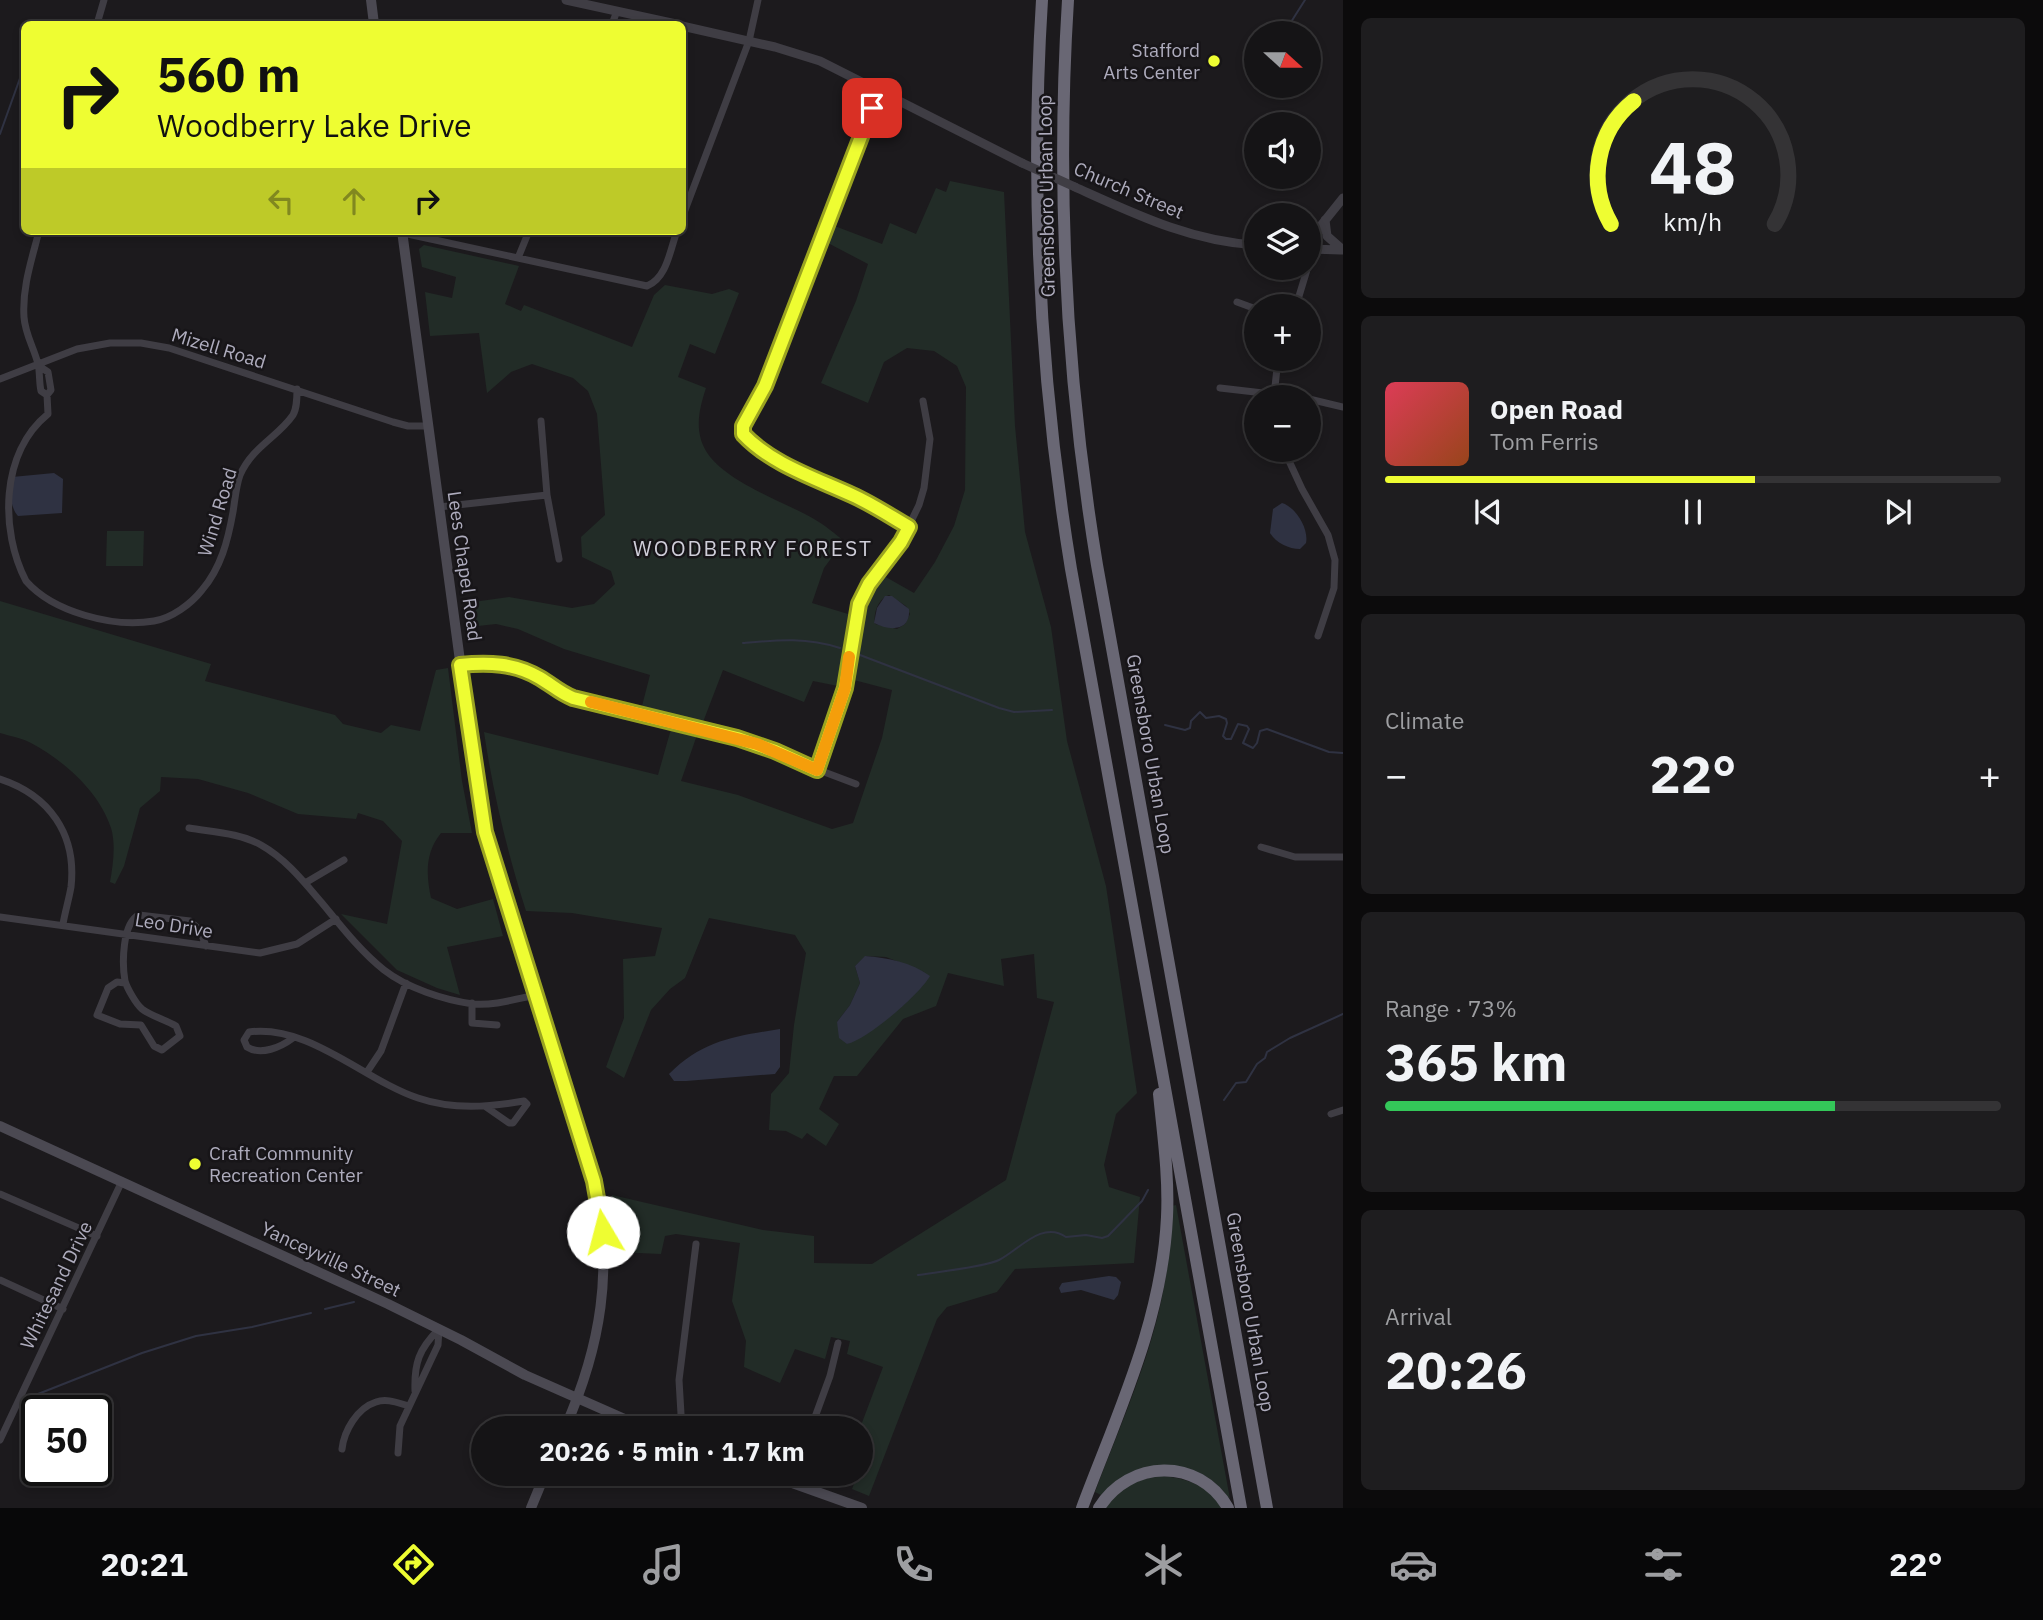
<!DOCTYPE html>
<meta charset="utf-8">
<style>
body{margin:0;font-family:"IBM Plex Sans",sans-serif;background:#1e1d1f;color:#f1f3f6;height:100vh;display:flex;flex-direction:column;font-size:26px;white-space:nowrap}
*{box-sizing:border-box;margin:0}
p{font-size:23px;color:#9d9ea1}
.icon{flex:none;width:38px;height:38px;fill:none;stroke:currentColor;stroke-width:2;stroke-linecap:round;stroke-linejoin:round}
.map{position:relative;flex:1;overflow:hidden}
.panel{display:flex;flex-direction:column;gap:18px;padding:18px;background:#0c0b0c;width:700px}
.panel>*{flex:none}
.top-card{position:absolute;left:21px;top:21px;width:665px;height:214px;border-radius:10px;box-shadow:0 4px 10px #0003,0 0 0 2px #343335;background:#eefd32;color:#111;overflow:hidden}
.needle{width:46px;rotate:111deg}
.buttons{position:absolute;left:1244px;top:21px;display:grid;gap:14px}
.buttons a{display:grid;place-items:center;width:77px;height:77px;border-radius:50%;background:#151416;box-shadow:0 4px 10px #0003,0 0 0 2px #343335;font-size:35px}
.speed{position:absolute;left:21px;top:1395px;display:flex;gap:14px;font-size:35px;font-weight:700;text-align:center}
.speed>*{display:grid;place-content:center;width:91px;height:91px;border-radius:50%;background:#151416;box-shadow:0 4px 10px #0003,0 0 0 2px #343335;line-height:1}
.speed .limit{border:4px solid #111;border-radius:10px;background:#fff;color:#111}
.pin{position:absolute;display:grid;place-items:center;width:60px;height:60px;color:#fff;margin:-30px;border-radius:14px;box-shadow:0 4px 10px #0006}
.me{position:absolute;width:77px;margin:-38px;rotate:352deg;stroke-linejoin:round;filter:drop-shadow(0 0 5px #0008)}
.turn{display:flex;align-items:center;gap:24px;height:147px;padding:0 21px;font-size:32px}
.turn .icon{width:91px;height:91px;stroke-width:2.5}
.turn b{display:block;font-size:49px;line-height:60px}
.lanes{display:flex;align-items:center;height:66px;padding:0 21px;background:#0003;justify-content:center;gap:35px;direction:ltr}
.lanes .off{opacity:.35}
.big{font-size:52px;font-weight:700;line-height:1.1}
.panel .tile{flex:1;display:flex;flex-direction:column;justify-content:center;gap:10px;min-width:0;padding:0 24px;border-radius:10px;background:#1e1d1f}
.panel .dial{align-items:center;gap:0}
.dial svg{height:182px;overflow:visible;fill:none;stroke:#343335;stroke-width:7;stroke-linecap:round;text-anchor:middle}
.dial text{fill:#f1f3f6;stroke:none}
.song{display:flex;align-items:center;gap:21px}
.cover{width:84px;height:84px;border-radius:10px;background:linear-gradient(135deg,hsl(350 70% 55%),hsl(20 70% 35%))}
.played{height:7px;border-radius:4px;background:linear-gradient(90deg,#eefd32 60%,#343335 60%)}
.keys{display:flex;justify-content:space-around;direction:ltr}
.heat{display:flex;justify-content:space-between;align-items:center;font-size:38px;direction:ltr}
.charge{height:10px;border-radius:5px;background:linear-gradient(90deg,#34c759 73%,#343335 0)}
.trip{position:absolute;left:471px;top:1416px;width:402px;height:70px;border-radius:35px;background:#151416;box-shadow:0 4px 10px #0003,0 0 0 2px #343335;font-weight:700;line-height:70px;text-align:center}
.tab-bar{display:flex;height:112px;justify-content:space-around;align-items:center;background:#080809;color:#9d9ea1}
.tab-bar .icon{width:49px;height:49px}
.tab-bar .current{color:#eefd32}
.tab-bar b{font-size:32px;color:#f1f3f6}
main{display:flex;flex:1;min-height:0}
.map>svg:first-child{display:block}
</style>
<main>
<div class="map">
<svg width="1343" height="1508" viewBox="0 0 1343 1508">
<rect width="100%" height="100%" fill="#1c1a1d"/>
<!-- green -->
<path fill="#222c27" fill-rule="evenodd" d="M950 181 1004 192 1015 426 1025 532 1051 627 1067 741 1106 886 1137 1093 1116 1114 1104 1165 1109 1187 1140 1197 1134 1263 1015 1269 997 1292 947 1307 937 1319 869 1496 852 1489 858 1474H861V1466L870 1444 861 1441 860 1428 883 1367 847 1354 850 1341 831 1337 825 1359 795 1349 780 1383 744 1367 746 1341 732 1301 740 1243 676 1234 665 1236 661 1254 617 1252 612 1195 763 1230 814 1236V1263L872 1264 1006 1180 1054 1002 1037 998 1034 954 1001 959 1004 986 948 973 936 1006 903 1019 857 1076H834L819 1109 839 1124 826 1146 807 1133 802 1139 786 1131 769 1130 771 1094 789 1073 794 1025 806 953 795 935 709 918 685 978 670 989 651 1010 624 1078 606 1067 624 1018 623 959 655 956 662 928 572 913 526 911C507 851 493 793 484 732L658 775 671 729 697 735 681 781 738 795 832 829 853 823 882 738 892 690 854 680C859 638 859 612 884 576L914 593 935 562 954 526 965 490 966 387 957 366 934 351 907 348 884 362 868 403 821 383 856 301 868 264 826 242 832 225 882 244 890 223 916 234 936 188 946 192ZM889 595 906 606 910 614 905 624 897 629 875 624C873 613 878 599 889 595ZM866 956 886 957 924 972 868 1033 847 1044 837 1022 850 1005 860 983 855 966Z
M424 245 519 266 505 304 521 311 524 305 632 347 654 295 665 285 712 294 729 289 739 293 715 354 690 344 678 377 706 388C699 409 694 431 706 451 725 482 783 501 814 519 825 525 835 534 844 541L824 568 812 603 848 614 838 686 813 681 804 702 723 670 703 722 642 706 650 675 564 649 518 629 496 624 469 627 466 603 509 597 572 608 594 604 615 584 611 571 582 557 581 537 605 515 597 414 588 391 573 378 532 364 511 372 487 393 479 333 430 336 425 292 452 298 456 277 422 267 419 249Z
M107 531H144L143 566H106Z
M0 601 211 664 205 681 335 715 343 724 381 733 391 725 420 731 436 670 448 668 462 781 472 833H441C425 853 426 874 431 898L457 909 493 899 503 936 447 947 460 995 437 988 397 970 341 914 387 924 402 841 383 821 358 813 356 819 298 814 248 793 198 779 161 777 160 791 140 808 124 866 115 884 110 882C113 866 116 844 111 828 99 791 64 761 31 743 22 738 10 736 0 733Z
M1176 1205 1230 1499C1225 1494 1221 1488 1215 1483 1195 1464 1157 1461 1132 1472 1122 1477 1112 1488 1103 1496L1095 1492C1121 1423 1153 1354 1165 1281 1170 1256 1170 1231 1171 1206Z
M1162 1476C1185 1478 1210 1485 1221 1508H1106C1120 1488 1138 1478 1162 1476Z"/>
<!-- water -->
<path fill="#2f3242" d="M54 473 63 479 62 513 18 516C10 508 9 488 12 477Z
M1282 503C1296 507 1309 529 1306 543L1300 549C1289 549 1276 543 1270 533L1273 509Z
M885 596H892L909 609C911 632 889 631 874 623L877 608Z
M865 956C888 958 911 962 930 976 919 995 868 1039 847 1044L839 1038 837 1022 850 1005 860 983 855 966Z
M780 1029V1067L775 1074 686 1081H674L669 1074C703 1040 736 1036 780 1029Z
M1109 1276 1116 1277 1121 1282 1118 1295 1114 1300 1081 1290 1061 1293 1059 1288 1062 1283Z"/>
<g fill="none" stroke-linecap="round" stroke-linejoin="round">
<!-- stream -->
<path stroke="#2f3242" stroke-width="2" d="M1291 22 1305 0
M0 134 24 67
M743 643C777 640 806 637 840 648
M860 655 999 708 1014 712 1052 710
M1165 725 1185 730 1190 728 1191 721 1200 712 1206 718 1219 716 1226 719 1227 723 1223 736 1226 739H1231L1238 724 1247 726 1249 729 1243 743 1253 748 1257 743 1260 731 1267 729 1329 752 1343 753
M1224 1100 1236 1083 1246 1082 1257 1064 1265 1058 1267 1052 1290 1038 1343 1014
M918 1275C937 1272 985 1267 999 1260 1019 1250 1042 1220 1066 1237L1086 1235 1102 1238 1108 1236 1142 1201 1148 1190
M325 1309 354 1302
M22 1414 38 1394 142 1353 196 1336 252 1327 311 1313"/>
<!-- minor -->
<path stroke="#3f3d44" stroke-width="7" d="M97 24 104 0
M612 24 617 11
M879 90 765 386 743 427V434C771 464 815 477 852 495 872 504 890 516 909 527
M682 218 749 41 758 0
M403 233 647 286C667 278 670 250 677 231
M518 258 529 231
M1237 302 1256 309
M1296 306 1313 250
M39 366 48 372 51 390 47 395 41 391C39 382 40 372 38 364 34 348 25 334 24 317 22 287 32 259 39 231
M0 379 77 349 110 343H141L169 348 393 422 408 426H428
M1220 388 1299 397
M47 395 48 414C0 453 0 531 26 581 53 612 113 628 154 621 172 618 191 604 202 590 221 568 228 540 233 512 235 500 236 486 240 475 253 446 278 437 293 415 297 408 297 398 297 389
M1274 396 1278 359
M1309 399 1343 407
M541 421 547 495 559 559
M1284 450 1302 489 1328 535 1335 560 1334 588 1318 636
M439 507 547 495
M460 665C488 662 515 663 540 678 552 685 560 693 573 698L757 744 795 761 856 784
M817 770 845 688 859 604 869 584 901 542 919 505 924 488 930 439 923 401
M0 779C49 795 77 834 71 887 69 899 65 912 63 924
M189 828C212 832 240 833 261 845 286 859 304 882 322 903 341 926 361 952 384 970 407 988 444 1000 473 1004 493 1006 516 999 536 995
M1261 847 1295 857H1343
M305 883 344 860
M0 917 260 953 297 944 336 919
M125 983 117 982 108 988 97 1015 120 1024 141 1025 154 1046 162 1050 180 1036 176 1026C166 1020 151 1016 142 1009 136 1004 127 988 125 981 122 964 122 923 139 915L190 921 200 930 206 946
M472 1003V1023L497 1025
M293 1038C281 1047 261 1056 247 1047L244 1040 249 1032C309 1024 364 1080 418 1098 453 1110 489 1107 524 1101L527 1104 513 1123H509L486 1107
M367 1072 381 1051 406 983
M1331 1114 1343 1110
M0 1194 97 1236
M0 1280 63 1309
M415 1391C414 1363 419 1349 439 1329
M677 1428 681 1414 679 1380 696 1244
M811 1428 830 1376 838 1343
M0 1440 122 1181
M342 1449C344 1431 357 1408 376 1402 387 1398 398 1403 409 1406
M398 1453 400 1426 438 1345 439 1329"/>
<!-- tertiary -->
<path stroke="#3f3d44" stroke-width="9" d="M566 0 676 24
M682 26 775 47 820 61 1022 163
M1075 187C1135 214 1190 241 1256 245
M1325 220 1327 236 1343 250
M1310 249 1341 250
M1313 250 1319 228 1343 198"/>
<!-- secondary -->
<path stroke="#4b4952" stroke-width="10" d="M371 0 374 24
M402 231 480 809 491 851 594 1181C614 1269 601 1346 565 1428
M0 1126 388 1304 461 1340 525 1375 645 1428
M767 1474 862 1508
M531 1508 545 1474"/>
<!-- motorway -->
<path stroke="#696774" stroke-width="12" d="M1042 0C1030 191 1040 380 1071 569L1241 1508
M1068 0C1056 190 1066 377 1097 565L1267 1508
M1082 1508C1118 1412 1162 1321 1167 1217 1169 1176 1163 1135 1159 1094
M1099 1508C1129 1459 1199 1457 1228 1508"/>
<!-- tertiary-bridge -->
<path stroke="#3f3d44" stroke-width="9" d="M1022 163 1075 187"/>
</g>
<g fill="none" stroke-linecap="round" stroke-linejoin="round">
<defs>
<path id="route" d="M603 1232 594 1181 485 832 460 665C488 662 515 663 540 678 552 685 560 693 573 698L737 738 775 751 817 770 845 688 859 604 869 584 901 542 909 527C890 516 872 504 852 495 815 478 771 464 743 434V426L765 386 872 108"/>
</defs>
<!-- route casing -->
<use href="#route" stroke="#9ba420" stroke-width="18"/>
<!-- route -->
<use href="#route" stroke="#eefd32" stroke-width="12"/>
<!-- slow -->
<path stroke="#f59e0b" stroke-width="12" d="M591 702 757 744 817 770 845 688 849 657"/>
</g>
<!-- markers -->
<g fill="#eefd32" stroke="#171518" stroke-width="2.5">
<circle cx="1214" cy="61" r="7"/>
<circle cx="195" cy="1164" r="7"/>
</g>
<g text-anchor="middle" dominant-baseline="central" stroke-width="5" stroke-linejoin="round" paint-order="stroke">
<!-- poi labels -->
<g font-size="19" fill="#aeacbd" stroke="#171518" text-anchor="end">
<text x="1200" y="50">Stafford<tspan x="1200" dy="22">Arts Center</tspan></text>
<text x="209" y="1153" text-anchor="start">Craft Community<tspan x="209" dy="22">Recreation Center</tspan></text>
</g>
<!-- street labels -->
<g font-size="19" fill="#aeacbd" stroke="#171518">
<text transform="translate(1129 190) rotate(23)">Church Street</text>
<text transform="translate(1046 196) rotate(-91)">Greensboro Urban Loop</text>
<text transform="translate(219 348) rotate(17)">Mizell Road</text>
<text transform="translate(217 512) rotate(-73)">Wind Road</text>
<text transform="translate(465 566) rotate(82)">Lees Chapel Road</text>
<text transform="translate(1151 754) rotate(80)">Greensboro Urban Loop</text>
<text transform="translate(174 925) rotate(9)">Leo Drive</text>
<text transform="translate(331 1259) rotate(25)">Yanceyville Street</text>
<text transform="translate(56 1285) rotate(-64)">Whitesand Drive</text>
<text transform="translate(1251 1312) rotate(80)">Greensboro Urban Loop</text>
</g>
<!-- neighbourhood labels -->
<g font-size="21" letter-spacing="2" fill="#cfced9" stroke="#171518">
<text x="753" y="548">WOODBERRY FOREST</text>
</g>
</g>
</svg>
<div class="buttons">
<a><svg class="needle" viewBox="-14 -14 28 28"><path d="M0-13l5 13h-10z" fill="#e53935"/><path d="M0 13l5-13h-10z" fill="#9d9ea1"/></svg></a>
<a><svg class="icon" aria-label="sound" viewBox="0 0 24 24"><path d="M4 9h4l5-4v14l-5-4H4zM17 9q2 3 0 6"/></svg></a>
<a><svg class="icon" aria-label="layers" viewBox="0 0 24 24"><path d="M12 4l9 5-9 5-9-5zM3 14l9 5 9-5"/></svg></a>
<a>+</a>
<a>−</a>
</div>
<div class="speed"><div class="limit">50</div></div>
<div class="pin" style="left:872px;top:108px;background:#d93025"><svg class="icon" aria-label="arrive" viewBox="0 0 24 24"><path d="M6 21V4h12l-3 4 3 4H6"/></svg></div>
<svg class="me" style="left:603px;top:1232px" viewBox="-20 -20 40 40"><circle r="19" fill="#fff"/><path d="M0-13L10 11 0 6-10 11z" fill="#eefd32"/></svg>
<div class="trip">20:26 · 5 min · 1.7 km</div>
<div class="top-card">
<div class="turn"><svg class="icon" aria-label="right" viewBox="0 0 24 24"><path d="M7 20v-9h11M14 6l5 5-5 5"/></svg><div><b>560 m</b>Woodberry Lake Drive</div></div>
<div class="lanes"><svg class="icon off" aria-label="left" viewBox="0 0 24 24"><path d="M17 20v-9H6M10 6l-5 5 5 5"/></svg><svg class="icon off" aria-label="ahead" viewBox="0 0 24 24"><path d="M12 20V5M6 11l6-6 6 6"/></svg><svg class="icon" aria-label="right" viewBox="0 0 24 24"><path d="M7 20v-9h11M14 6l5 5-5 5"/></svg></div>
</div>
</div>
<section class="panel">
<div class="tile dial"><svg viewBox="0 0 100 80">
<path d="M14 69A42 42 0 1 1 86 69"/>
<path d="M14 69A42 42 0 0 1 24 15" stroke="#eefd32"/>
<text x="50" y="56" font-size="32" font-weight="700">48</text>
<text x="50" y="72" font-size="11">km/h</text>
</svg></div>
<div class="tile">
<div class="song"><i class="cover"></i><div><b>Open Road</b><p>Tom Ferris</p></div></div>
<div class="played"></div>
<div class="keys"><svg class="icon" aria-label="previous" viewBox="0 0 24 24"><path d="M18 5L8 12l10 7zM5 5v14"/></svg><svg class="icon" aria-label="pause" viewBox="0 0 24 24"><path d="M8 5v14M16 5v14"/></svg><svg class="icon" aria-label="next" viewBox="0 0 24 24"><path d="M6 5l10 7-10 7zM19 5v14"/></svg></div>
</div>
<div class="tile"><p>Climate</p>
<div class="heat"><a>−</a><b class="big">22°</b><a>+</a></div>
</div>
<div class="tile"><p>Range · 73%</p><b class="big">365 km</b><div class="charge"></div></div>
<div class="tile"><p>Arrival</p><b class="big">20:26</b></div>
</section>
</main>
<nav class="tab-bar">
<b>20:21</b>
<svg class="icon current" aria-label="directions" viewBox="0 0 24 24"><path d="M12 3l9 9-9 9-9-9zM9 14v-3h6M13 9l2 2-2 2"/></svg>
<svg class="icon" aria-label="music" viewBox="0 0 24 24"><path d="M9 18V5l10-2v13"/><circle cx="6" cy="18" r="3"/><circle cx="16" cy="16" r="3"/></svg>
<svg class="icon" aria-label="phone" viewBox="0 0 24 24"><path d="M5 4h4l2 5-3 2q2 4 5 5l2-3 5 2v4C11 20 4 13 5 4z"/></svg>
<svg class="icon" aria-label="climate" viewBox="0 0 24 24"><path d="M12 3v18M4 7l16 10M4 17L20 7"/></svg>
<svg class="icon" aria-label="car" viewBox="0 0 24 24"><path d="M5 17H2v-5l4-1 3-4h7l3 4 3 1v5h-3M9 17h6M6 11h13"/><circle cx="7" cy="17" r="2"/><circle cx="17" cy="17" r="2"/></svg>
<svg class="icon" aria-label="filters" viewBox="0 0 24 24"><path d="M4 7h16M4 17h16"/><circle cx="9" cy="7" r="2"/><circle cx="15" cy="17" r="2"/></svg>
<b>22°</b>
</nav>
